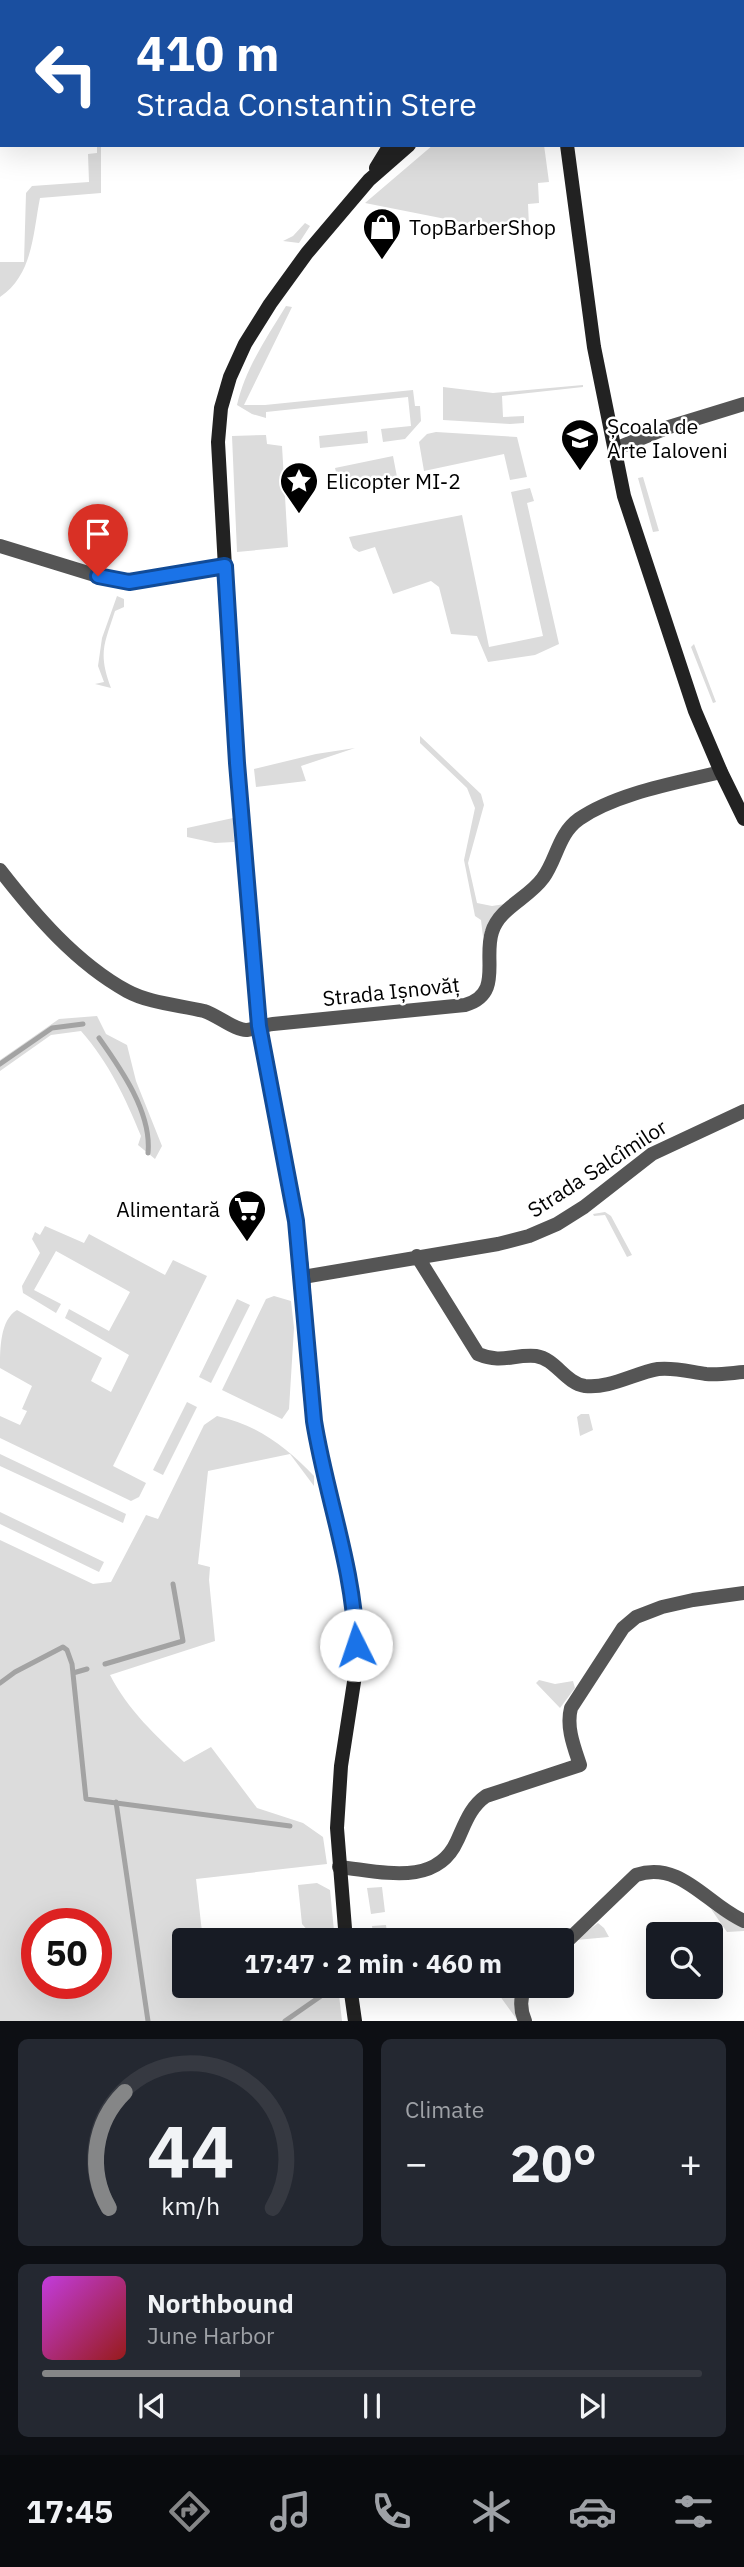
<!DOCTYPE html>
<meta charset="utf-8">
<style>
body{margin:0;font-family:"IBM Plex Sans",sans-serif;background:#242831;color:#f1f3f6;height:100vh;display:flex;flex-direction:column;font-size:26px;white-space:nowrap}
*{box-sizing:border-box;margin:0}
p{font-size:23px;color:#9ea1a6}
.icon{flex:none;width:38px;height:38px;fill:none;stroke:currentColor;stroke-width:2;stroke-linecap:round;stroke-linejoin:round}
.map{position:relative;height:2021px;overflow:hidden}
.panel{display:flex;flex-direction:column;gap:18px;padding:18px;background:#0d0f14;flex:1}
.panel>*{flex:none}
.top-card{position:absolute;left:0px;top:0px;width:746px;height:147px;box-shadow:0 7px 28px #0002;background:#1a4fa0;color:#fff;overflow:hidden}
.fabs{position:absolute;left:646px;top:1922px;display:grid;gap:14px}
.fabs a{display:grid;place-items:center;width:77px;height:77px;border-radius:7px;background:#171b24;box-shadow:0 7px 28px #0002;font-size:35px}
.speed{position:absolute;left:21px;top:1908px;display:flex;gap:14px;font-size:35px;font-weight:700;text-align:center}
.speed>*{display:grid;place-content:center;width:91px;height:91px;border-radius:50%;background:#171b24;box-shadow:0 7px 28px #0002;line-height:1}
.speed .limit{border:10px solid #d22;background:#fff;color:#111}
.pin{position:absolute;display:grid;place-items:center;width:60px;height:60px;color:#fff;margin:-72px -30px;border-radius:50% 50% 50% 0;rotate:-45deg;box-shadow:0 0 7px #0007}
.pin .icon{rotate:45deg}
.me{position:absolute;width:77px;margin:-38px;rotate:356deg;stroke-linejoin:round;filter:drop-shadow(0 0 5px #0008)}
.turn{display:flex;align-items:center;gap:24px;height:147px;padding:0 21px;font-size:32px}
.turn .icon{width:91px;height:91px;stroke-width:2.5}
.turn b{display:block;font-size:49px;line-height:60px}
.big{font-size:52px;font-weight:800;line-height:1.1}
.panel .widget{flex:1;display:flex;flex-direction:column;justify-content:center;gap:10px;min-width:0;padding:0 24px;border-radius:10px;background:#242831}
.panel .dial{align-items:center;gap:0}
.dial svg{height:182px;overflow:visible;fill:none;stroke:#363941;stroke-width:7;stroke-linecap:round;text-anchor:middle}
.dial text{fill:#f1f3f6;stroke:none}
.song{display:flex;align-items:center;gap:21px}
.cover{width:84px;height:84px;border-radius:10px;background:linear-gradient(135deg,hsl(290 70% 55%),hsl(0 70% 35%))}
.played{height:7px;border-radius:4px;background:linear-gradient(90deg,#858687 30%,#363941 30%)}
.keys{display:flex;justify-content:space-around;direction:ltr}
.heat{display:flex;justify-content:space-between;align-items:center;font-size:38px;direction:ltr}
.panel .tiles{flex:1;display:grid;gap:18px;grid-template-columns:1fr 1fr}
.widget:last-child{grid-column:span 2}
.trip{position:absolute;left:172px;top:1928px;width:402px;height:70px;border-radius:7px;background:#171b24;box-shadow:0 7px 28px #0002;font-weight:800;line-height:70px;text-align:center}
.tabs{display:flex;height:112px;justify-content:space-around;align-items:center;background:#090b0e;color:#9ea1a6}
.tabs .icon{width:49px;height:49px}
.tabs .selected{color:#858687}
.tabs b{font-size:32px;color:#f1f3f6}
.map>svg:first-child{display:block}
</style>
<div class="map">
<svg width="744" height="2021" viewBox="0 0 744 2021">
<rect width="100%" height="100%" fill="#fff"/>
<!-- green -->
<path fill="#dcdcdc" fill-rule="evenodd" d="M100 0H267L266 2Z
M97 145H101V193L40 198C33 233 33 275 0 297V262H24L26 193 32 186 89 182 88 154 97 153Z
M433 145H544L549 182 538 183 539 203 528 204 529 226 472 231 471 224 365 203Z
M305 223 310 226 299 243 283 241 293 236Z
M286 306 292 307 244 405H265L413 390 415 406H420L421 421 405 439 383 442 381 429 411 426 408 397 266 412V418L252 414 237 405C245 369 267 337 286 306Z
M583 385V387L502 396 503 417 524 416V423L510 424 443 420V387L493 393Z
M367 431 368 443 320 448 319 436Z
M436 432 517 437 527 477 510 480 504 454 424 471 419 442 427 434Z
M266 435 267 444 282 446 288 547 237 552 232 436Z
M393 456 397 477 340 489 335 468Z
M643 477 659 531 653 532 638 478Z
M530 488 534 501 527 503 559 644 535 655 488 662 477 636 451 634 439 587 431 581 393 594 375 547 359 552 353 548 349 537 462 515 489 647 543 636 511 492Z
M117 596 124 599V607L115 611C104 645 98 653 111 688L95 684 104 682 98 666 102 638Z
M694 644 716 702 713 703 691 647Z
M420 736 481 794 484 805 468 863 477 903 492 906 505 904 491 918 483 937 481 920 475 916 464 860 475 808 467 788 420 743Z
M355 748 301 766 306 781 256 787 254 769 316 754Z
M233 818 234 842 215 843 187 837V828Z
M97 1016 106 1034 127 1045 136 1081 162 1146 155 1159 138 1145 141 1136C125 1097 109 1063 81 1031L51 1035 0 1071V1060L59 1019Z
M605 1212 611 1216 632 1255 627 1257 605 1215 594 1216 593 1214Z
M45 1226 84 1243 89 1234 165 1275 173 1260 207 1276 113 1466 146 1483 139 1497 131 1501 0 1438V1416L20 1425 27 1411 22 1409 32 1386 0 1368C0 1349 0 1320 17 1310L102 1358 91 1381 111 1392 129 1355 65 1318 69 1309 109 1331 130 1292 56 1251 34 1290 61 1304 56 1313 23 1293 22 1286 40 1253 32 1239 35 1232 40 1235Z
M274 1296 291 1301 294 1328 289 1409 282 1419 222 1390 266 1299Z
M237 1299 250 1305 211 1383 199 1377Z
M187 1402 197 1407 163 1475 153 1470Z
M581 1414H589L593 1430 580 1436 577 1417Z
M217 1416C258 1425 286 1447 314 1476V1486L290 1454 208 1471 198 1564 210 1567 209 1580 215 1641 110 1675C128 1710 156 1736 184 1762L211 1747 257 1808 303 1823 323 1837 327 1864 196 1879 203 1941H184V1986H338L342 2021H0V1540L93 1584 111 1582 146 1515 158 1519 204 1425ZM96 1923V1983H37V1923Z
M0 1454 126 1514 123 1523 0 1466Z
M0 1512 104 1562 99 1572 0 1524Z
M539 1680 555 1684 573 1681 575 1688 560 1708 536 1683Z
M317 1883 330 1890 335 1941H317L302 1924 298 1885Z
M382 1887 385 1912 371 1914 367 1888Z
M711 1909 735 1924 744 1927V1931L727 1932Z
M598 1923 604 1928 609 1937 576 1940Z
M386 1925 388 1941H374L372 1926Z
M503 1986H520L518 2021 497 1992Z"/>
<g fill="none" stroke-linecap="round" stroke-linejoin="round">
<!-- stream -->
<path stroke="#a3a3a3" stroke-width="5" d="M0 103 2 102
M99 1038C121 1069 152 1113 148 1153
M0 1064 52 1028 83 1024
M105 1664 183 1641 173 1584
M73 1673 87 1669
M0 1683 15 1672 63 1647 67 1650 72 1664 86 1799 290 1826
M116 1802 148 2021
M285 2021 331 1989"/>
<!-- street -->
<path stroke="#555" stroke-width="14" d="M615 449 669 427 744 404
M0 546 98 576 129 582 225 566
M0 870C35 915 76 963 127 991 149 1003 179 1005 204 1011 217 1015 236 1031 247 1030 255 1029 264 1025 273 1024L465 1005C503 994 483 959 492 932 499 908 529 898 543 878 557 859 558 834 579 819 617 793 676 783 721 772
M417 1256 478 1354C502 1364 513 1354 536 1356 556 1359 565 1383 585 1386 609 1389 635 1373 658 1369 674 1367 691 1372 706 1374 719 1375 731 1373 744 1372
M303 1277 498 1244 529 1236 557 1224 584 1207 652 1154 744 1111
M339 1867C380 1871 436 1888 457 1841 465 1824 470 1807 486 1796L580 1765C574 1747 566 1727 571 1708L623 1628 636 1617 662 1607 693 1600 744 1593
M562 1946 636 1875C681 1860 707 1905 744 1921
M525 2021C520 2010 520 1998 525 1986"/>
<!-- secondary -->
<path stroke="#222" stroke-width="14" d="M568 0 574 2
M465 2V0
M743 2H744
M0 115H2
M567 145 594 347 624 496 695 711 721 772 744 819
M376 168 390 145
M346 1941 337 1828 341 1766 356 1669 355 1621 345 1558 318 1448 310 1394 303 1277 296 1221 259 1026 232 693 218 442 221 408 230 377 245 344 270 304 307 253 369 180 409 145
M350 1986 355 2021"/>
</g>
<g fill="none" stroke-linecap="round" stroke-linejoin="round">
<defs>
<path id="route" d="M98 576 129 582 225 566 237 763 259 1026 296 1221 314 1421C326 1496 354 1568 356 1645"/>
</defs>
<!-- route casing -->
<use href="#route" stroke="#114b97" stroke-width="18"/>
<!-- route -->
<use href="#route" stroke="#1a73e8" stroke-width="12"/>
</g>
<!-- icons -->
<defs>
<symbol id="shop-pin" viewBox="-11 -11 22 30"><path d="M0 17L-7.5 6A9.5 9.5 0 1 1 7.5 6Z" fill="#000" stroke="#fff"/><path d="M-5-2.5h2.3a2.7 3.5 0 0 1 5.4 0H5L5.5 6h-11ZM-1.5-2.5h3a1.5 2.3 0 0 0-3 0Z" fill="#fff"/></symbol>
<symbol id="school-pin" viewBox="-11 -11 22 30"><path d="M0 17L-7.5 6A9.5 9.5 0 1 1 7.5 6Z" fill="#000" stroke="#fff"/><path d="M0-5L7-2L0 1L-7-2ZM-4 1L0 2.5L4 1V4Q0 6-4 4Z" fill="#fff"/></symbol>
<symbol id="sight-pin" viewBox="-11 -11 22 30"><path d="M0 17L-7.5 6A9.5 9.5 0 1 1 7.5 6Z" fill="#000" stroke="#fff"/><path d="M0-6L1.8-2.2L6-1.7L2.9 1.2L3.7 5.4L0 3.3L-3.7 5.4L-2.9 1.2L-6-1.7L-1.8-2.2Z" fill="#fff"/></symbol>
<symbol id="supermarket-pin" viewBox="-11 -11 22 30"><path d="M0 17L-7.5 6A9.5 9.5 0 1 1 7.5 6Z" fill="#000" stroke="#fff"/><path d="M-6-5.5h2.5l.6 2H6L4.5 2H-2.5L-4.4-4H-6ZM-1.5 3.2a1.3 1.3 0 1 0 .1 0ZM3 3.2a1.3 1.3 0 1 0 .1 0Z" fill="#fff"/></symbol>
</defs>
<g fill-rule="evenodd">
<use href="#shop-pin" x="360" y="205" width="44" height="60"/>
<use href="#school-pin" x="558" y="416" width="44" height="60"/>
<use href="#sight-pin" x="277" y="459" width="44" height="60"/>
<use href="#supermarket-pin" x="225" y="1187" width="44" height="60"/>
</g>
<g text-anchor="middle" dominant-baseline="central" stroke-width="5" stroke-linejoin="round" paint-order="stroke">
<!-- poi labels -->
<g font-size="21" fill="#000" stroke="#fff" text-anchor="start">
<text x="409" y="227">TopBarberShop</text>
<text x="607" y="426">Școala de<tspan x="607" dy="24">Arte Ialoveni</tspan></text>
<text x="326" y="481">Elicopter MI-2</text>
<text x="220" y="1209" text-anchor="end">Alimentară</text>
</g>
<!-- street labels -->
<g font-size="21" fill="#000" stroke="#fff">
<text transform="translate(391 991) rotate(-6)">Strada Ișnovăț</text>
<text transform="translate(597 1168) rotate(-33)">Strada Salcîmilor</text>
</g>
</g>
</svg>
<div class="fabs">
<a><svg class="icon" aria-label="search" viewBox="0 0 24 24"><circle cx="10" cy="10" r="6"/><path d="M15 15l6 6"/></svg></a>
</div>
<div class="speed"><div class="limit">50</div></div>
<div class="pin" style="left:98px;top:576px;background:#d93025"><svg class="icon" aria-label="arrive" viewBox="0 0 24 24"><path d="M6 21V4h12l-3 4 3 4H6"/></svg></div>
<svg class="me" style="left:356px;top:1645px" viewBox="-20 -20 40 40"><circle r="19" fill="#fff"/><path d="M0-13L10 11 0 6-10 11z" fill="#1a73e8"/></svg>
<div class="trip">17:47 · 2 min · 460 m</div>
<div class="top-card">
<div class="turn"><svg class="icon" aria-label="left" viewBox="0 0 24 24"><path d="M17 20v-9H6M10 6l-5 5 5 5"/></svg><div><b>410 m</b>Strada Constantin Stere</div></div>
</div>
</div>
<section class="panel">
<div class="tiles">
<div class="widget dial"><svg viewBox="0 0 100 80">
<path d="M14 69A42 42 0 1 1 86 69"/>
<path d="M14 69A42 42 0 0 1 21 18" stroke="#858687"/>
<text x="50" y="56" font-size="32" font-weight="700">44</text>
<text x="50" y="72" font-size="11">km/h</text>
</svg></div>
<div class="widget"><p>Climate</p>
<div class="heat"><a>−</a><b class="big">20°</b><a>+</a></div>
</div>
<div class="widget">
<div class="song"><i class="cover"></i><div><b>Northbound</b><p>June Harbor</p></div></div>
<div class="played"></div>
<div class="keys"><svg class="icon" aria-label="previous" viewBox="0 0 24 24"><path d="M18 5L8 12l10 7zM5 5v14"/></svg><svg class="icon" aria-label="pause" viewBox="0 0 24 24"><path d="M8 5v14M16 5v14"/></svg><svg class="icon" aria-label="next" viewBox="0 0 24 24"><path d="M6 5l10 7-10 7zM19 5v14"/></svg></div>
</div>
</div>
</section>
<nav class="tabs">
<b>17:45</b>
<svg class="icon selected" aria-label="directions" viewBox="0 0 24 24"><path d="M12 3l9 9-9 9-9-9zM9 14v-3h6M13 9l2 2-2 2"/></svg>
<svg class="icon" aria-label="music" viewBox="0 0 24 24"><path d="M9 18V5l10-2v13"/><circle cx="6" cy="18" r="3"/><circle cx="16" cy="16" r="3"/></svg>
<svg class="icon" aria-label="phone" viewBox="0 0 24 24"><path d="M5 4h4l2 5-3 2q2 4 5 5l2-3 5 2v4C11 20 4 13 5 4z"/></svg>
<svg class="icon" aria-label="climate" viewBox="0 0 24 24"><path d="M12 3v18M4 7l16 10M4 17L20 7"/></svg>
<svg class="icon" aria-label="car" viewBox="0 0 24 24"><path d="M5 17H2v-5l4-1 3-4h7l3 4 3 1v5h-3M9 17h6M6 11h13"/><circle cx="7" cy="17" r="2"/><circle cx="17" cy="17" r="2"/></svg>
<svg class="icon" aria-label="filters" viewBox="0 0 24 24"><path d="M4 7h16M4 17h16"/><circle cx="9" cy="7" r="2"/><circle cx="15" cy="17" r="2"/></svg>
</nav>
